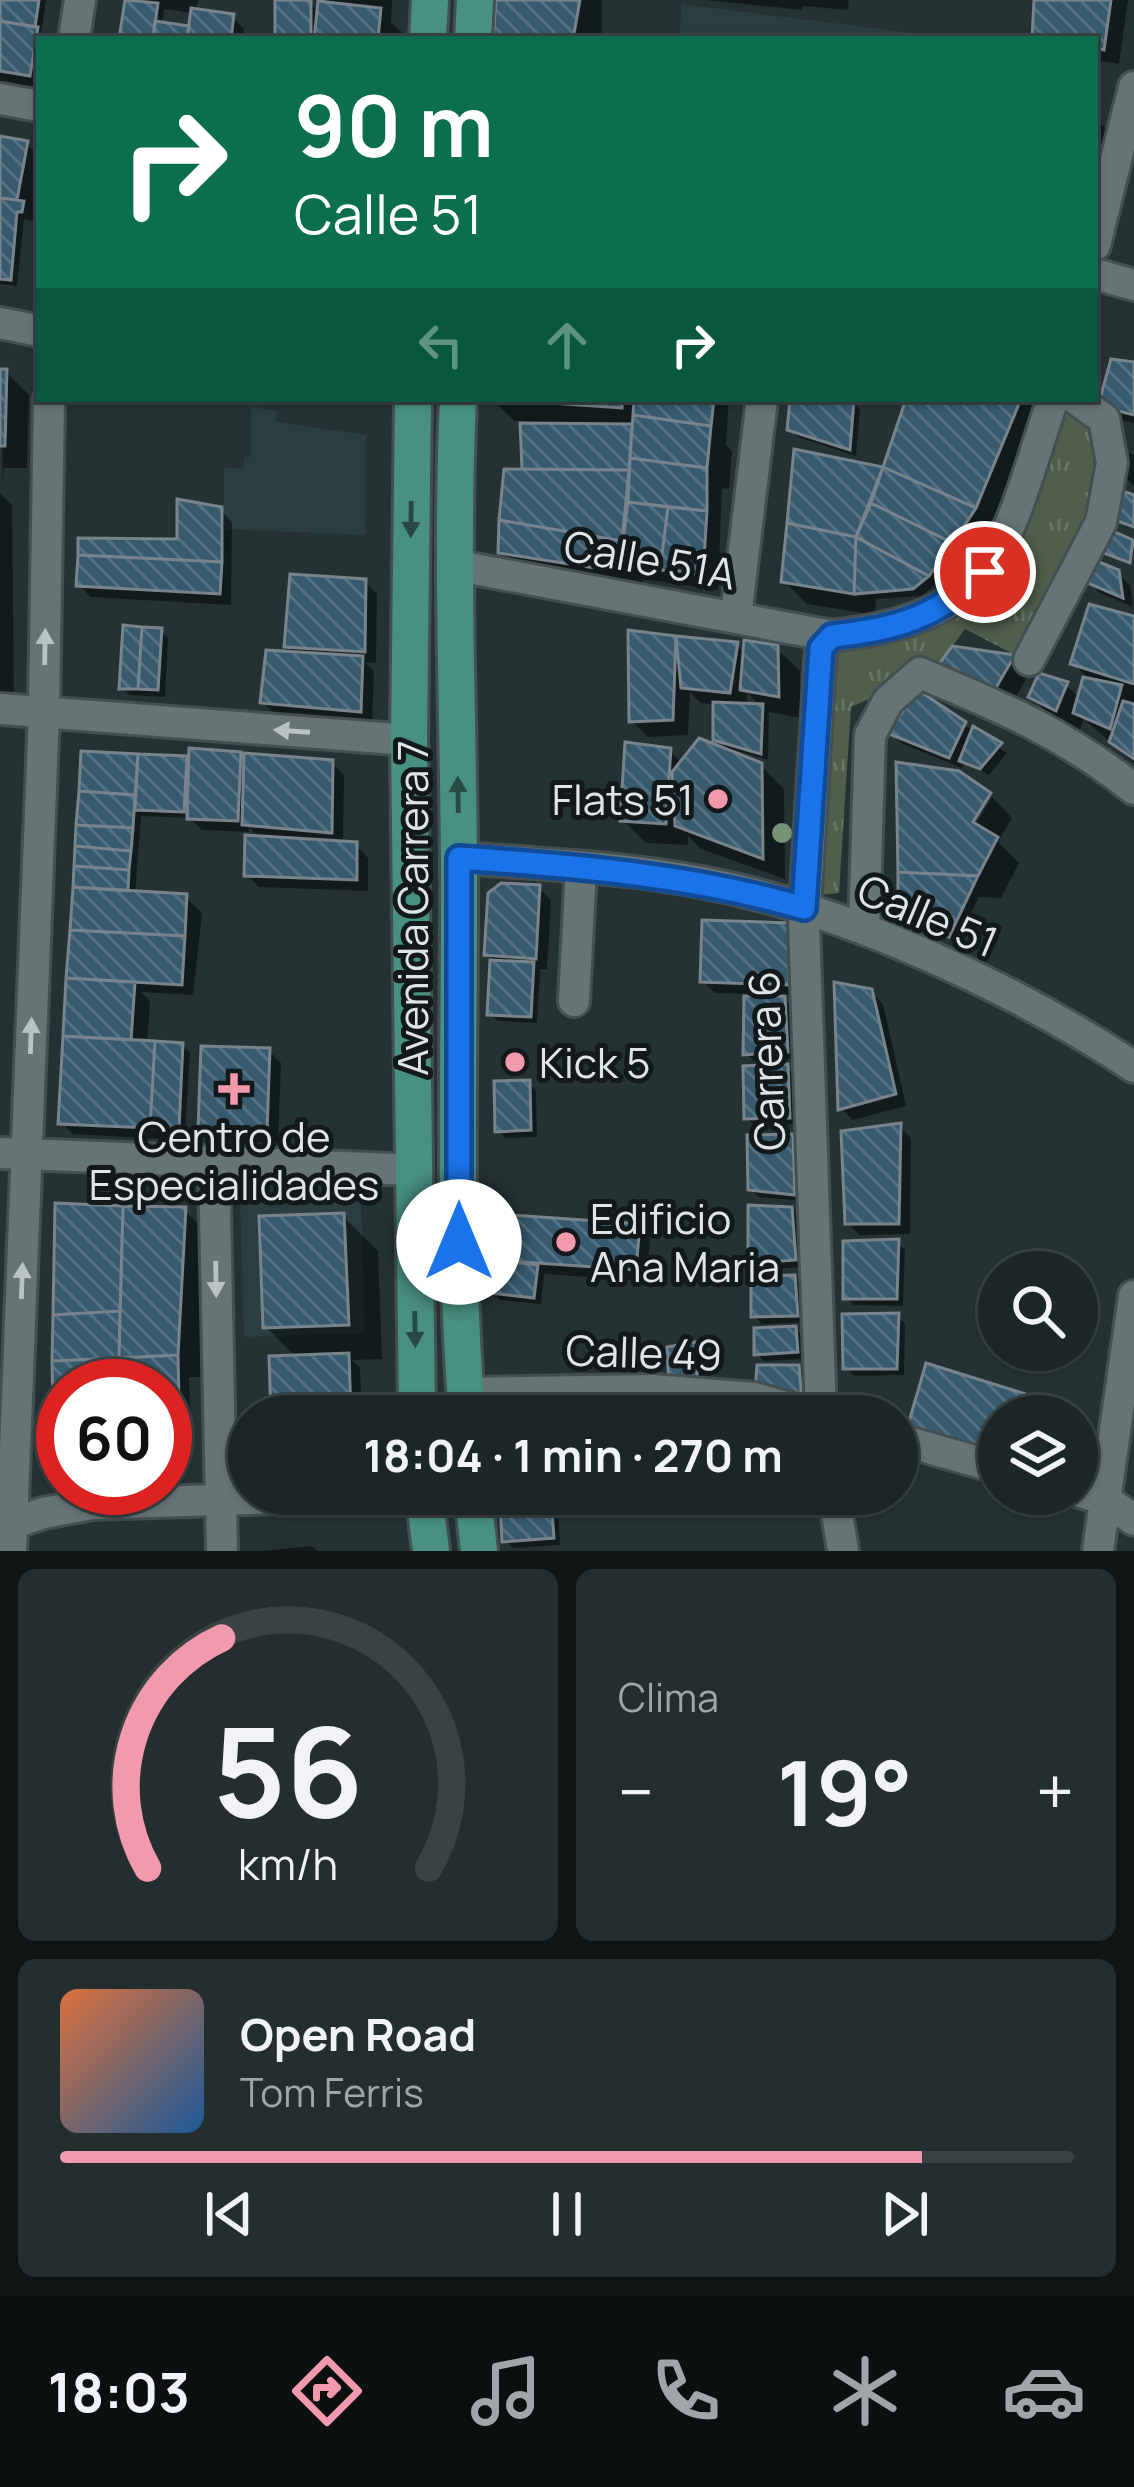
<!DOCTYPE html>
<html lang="es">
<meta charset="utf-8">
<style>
body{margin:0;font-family:Manrope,sans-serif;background:#252e2f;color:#f1f3f6;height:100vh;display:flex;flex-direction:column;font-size:45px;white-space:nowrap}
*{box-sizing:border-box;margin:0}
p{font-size:39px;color:#a0a5a7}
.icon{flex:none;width:66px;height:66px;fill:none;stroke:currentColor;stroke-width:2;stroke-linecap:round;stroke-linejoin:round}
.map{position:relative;height:1551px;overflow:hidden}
.details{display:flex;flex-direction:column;gap:18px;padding:18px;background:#0f1515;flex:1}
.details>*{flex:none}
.guide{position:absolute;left:36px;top:36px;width:1062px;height:366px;border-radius:0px;box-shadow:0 3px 9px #0004,0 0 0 3px #3a4344;background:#0b6e4f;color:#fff;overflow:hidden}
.buttons{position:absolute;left:978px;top:1251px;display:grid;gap:24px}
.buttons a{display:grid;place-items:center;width:120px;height:120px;border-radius:50%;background:#1c2627;box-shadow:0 3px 9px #0004,0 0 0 3px #3a4344;font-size:60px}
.speed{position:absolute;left:36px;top:1359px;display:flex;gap:24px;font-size:60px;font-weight:700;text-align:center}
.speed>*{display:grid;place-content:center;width:156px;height:156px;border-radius:50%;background:#1c2627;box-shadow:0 3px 9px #0004,0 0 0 3px #3a4344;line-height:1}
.speed .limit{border:18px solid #d22;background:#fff;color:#111}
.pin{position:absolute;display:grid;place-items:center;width:102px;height:102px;color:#fff;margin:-51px;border:6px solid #fff;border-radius:50%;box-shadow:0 3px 12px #0007}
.me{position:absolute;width:132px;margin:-66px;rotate:0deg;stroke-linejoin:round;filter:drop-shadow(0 0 9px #0008)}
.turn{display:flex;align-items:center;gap:42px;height:252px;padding:0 60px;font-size:54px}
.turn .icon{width:156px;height:156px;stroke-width:2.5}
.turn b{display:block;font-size:84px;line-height:102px}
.lanes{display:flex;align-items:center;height:114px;padding:0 60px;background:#0003;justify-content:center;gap:60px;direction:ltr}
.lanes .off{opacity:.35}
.big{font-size:90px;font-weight:700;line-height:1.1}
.details .card{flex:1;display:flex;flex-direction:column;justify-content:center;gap:18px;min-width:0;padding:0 42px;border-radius:18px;background:#252e2f}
.details .dial{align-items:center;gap:0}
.dial svg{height:312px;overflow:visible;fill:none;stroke:#3a4344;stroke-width:7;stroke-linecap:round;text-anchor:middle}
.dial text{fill:#f1f3f6;stroke:none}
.song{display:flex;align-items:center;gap:36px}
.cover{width:144px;height:144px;border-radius:18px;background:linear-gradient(135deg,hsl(20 70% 55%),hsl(210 70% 35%))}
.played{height:12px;border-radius:6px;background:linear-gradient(90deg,#f29aad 85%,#3a4344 85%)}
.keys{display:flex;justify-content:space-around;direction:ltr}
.heat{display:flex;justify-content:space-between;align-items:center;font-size:66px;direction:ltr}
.details .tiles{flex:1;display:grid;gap:18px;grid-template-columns:1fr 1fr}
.card:last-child{grid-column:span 2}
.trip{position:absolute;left:228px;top:1395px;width:690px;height:120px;border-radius:60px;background:#1c2627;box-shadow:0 3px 9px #0004,0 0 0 3px #3a4344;font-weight:700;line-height:120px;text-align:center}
.dock{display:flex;height:192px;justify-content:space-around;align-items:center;background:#0b0f10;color:#a0a5a7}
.dock .icon{width:84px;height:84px}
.dock .on{color:#f29aad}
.dock b{font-size:54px;color:#f1f3f6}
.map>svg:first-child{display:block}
</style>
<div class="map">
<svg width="1134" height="1551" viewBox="0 0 1134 1551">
<defs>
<pattern id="grass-tufts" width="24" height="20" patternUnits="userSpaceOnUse" patternTransform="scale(3)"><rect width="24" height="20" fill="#4f5f4c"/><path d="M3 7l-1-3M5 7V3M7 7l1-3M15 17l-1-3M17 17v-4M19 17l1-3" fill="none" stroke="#687666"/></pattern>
<pattern id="building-back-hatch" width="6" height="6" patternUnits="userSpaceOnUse" patternTransform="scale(3)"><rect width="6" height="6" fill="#375a6f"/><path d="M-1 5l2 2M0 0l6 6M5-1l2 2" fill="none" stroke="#547284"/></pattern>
</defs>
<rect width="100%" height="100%" fill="#253234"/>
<!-- built -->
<path fill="#2a3e41" d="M681 4 945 37V39H680Z
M251 406 277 411 276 422 366 435 365 535 224 529V467L243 469 244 457H251Z
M361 1195 365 1333 244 1337 240 1199Z"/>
<!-- grass -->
<path fill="url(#grass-tufts)" d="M1064 403 1095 435 1090 519 1015 655 965 629 935 670 851 707 839 893 811 896 819 655 1005 557Z"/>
<!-- shadow -->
<path fill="#0007" fill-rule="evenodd" d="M0 0H46L41 35 45 39H39V95L5 89 0 84Z
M127 0H198L196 12 232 17 244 29 243 39H122ZM164 9 193 13 191 29 162 25Z
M324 0H392L391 22 403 34V39H278L310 3 320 13 329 5Z
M503 0H602V39H496Z
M707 0H849L848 10 803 6 802 10Z
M1031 0H1128L1119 64 1095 60V39H1036L1037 6Z
M1095 119 1122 143 1095 245Z
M0 139 26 144 39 156V222L24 219 17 286 0 284Z
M1134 365V423L1113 418 1101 405Z
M0 372H6L29 395 27 468H4L3 484Z
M492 399H729L726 445 732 451 729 489 722 488 718 590 643 579V594L524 575 501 552 526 472 523 421H514Z
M793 399H850L860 410 856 456 798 437 790 429Z
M909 399H1031L1030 403 1045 418 999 528 986 522 966 553 961 550 936 584 921 596 876 599 875 615 807 604 784 581 797 453 885 470Z
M1129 453 1134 455V486L1126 478Z
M0 493 12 505 14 702 0 701Z
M220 510 232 522 231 605 91 597 79 585 180 542Z
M1117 573 1130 585 1133 607 1100 593 1088 581Z
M365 582 377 594 376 663 365 662 374 671 372 722 275 714 263 702 296 655 287 646Z
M1134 619V763L1084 719 1079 732 1055 720 1032 697 1066 685 1080 699 1093 683 1073 663Z
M160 631 168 638 165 697 130 695 122 687Z
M631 633 736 645 746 654 776 648 800 671 801 718 769 712 768 760 731 749 730 752 716 739V705L701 703 690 692 688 735 648 737 632 721ZM748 693 761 707 746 706Z
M953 650 1014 658 1029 674 1010 707Z
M964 725 1007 753 989 775 965 762 962 768 903 744 891 733Z
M669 750 683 764 761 766 784 789 785 879 701 849 688 836V845L646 843 623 820Z
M84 755 185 759 191 765 239 755 247 763H332L344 775 343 845H356L368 858V891L259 887 247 875 261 839 249 827V832L202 830 190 818 141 816 135 894 185 897 202 913 193 995 141 992 150 1001 147 1044 182 1046 190 1053 185 1135H161V1139L73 1134 61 1122Z
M958 774 990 796H986L963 834 968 837 992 797 1012 818 998 842 1019 863 1001 898 979 897 959 938 904 917Z
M539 888 551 900 547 969H540L537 1023 498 1021 490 1013 493 960 487 954Z
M789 926 799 995H779L792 1007 794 1059 754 1061 746 1053 747 994 715 993 703 981Z
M870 991 883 1004 906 1106 853 1120 841 1108Z
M269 1051 281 1063 278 1143 213 1141 201 1129Z
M787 1067 794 1075 796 1124 755 1126 747 1118Z
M528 1083 536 1090 537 1137 505 1138 498 1130Z
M900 1127 911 1138 910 1234 860 1235 848 1223Z
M792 1137 800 1145 802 1201 759 1197 751 1189Z
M58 1206 184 1210 207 1233 200 1377H189L190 1414 174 1415 183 1486 165 1487V1386H63V1488H92L63 1491 55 1483Z
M791 1210 799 1217 802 1267 759 1270 752 1262Z
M343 1216 378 1251 382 1359 352 1360 360 1368 362 1416H274L297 1358 266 1327Z
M499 1217 638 1227 650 1239 647 1281 544 1274 541 1304 500 1300 492 1292Z
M897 1242 905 1250 903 1306 854 1305 846 1297Z
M794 1278 801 1286 805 1322 762 1324 754 1316Z
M898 1316 905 1324 904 1375 854 1376 846 1368Z
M795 1329 803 1337 804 1359 764 1361 757 1353Z
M694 1345 702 1353 704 1395 680 1392Z
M798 1368 805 1376 808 1407 766 1401Z
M1043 1403 1057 1416H999V1475L946 1459 911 1424Z
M502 1494H557L560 1545 513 1548 505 1540Z
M312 1546 318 1551H261Z"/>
<!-- building -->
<path fill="url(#building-back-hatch)" stroke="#78838b" stroke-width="3" d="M0 0H39L35 27 0 21Z
M125 0 158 3 153 39H119Z
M275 0H311V39H275Z
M496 0H580L573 39H493Z
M1034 0H1111L1104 50 1095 48V39H1032Z
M318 1 381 8 378 39H314Z
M191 8 234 14 231 39H187Z
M0 21 38 27 30 76 0 71Z
M155 21 189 26 187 39H153Z
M0 136 28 141 17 200 0 198Z
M0 198 24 201 22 212H17L11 280 0 279Z
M1111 359 1134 362V415L1098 406Z
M0 369H7L5 446H0Z
M491 399H622V408Z
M634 399H714L711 426 633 415Z
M790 399H854L850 450 787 430Z
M906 399H1021L976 508 883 467Z
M633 415 711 426 707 468 630 458Z
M520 423 632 424 629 470 522 469Z
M794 449 883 467 856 537 787 523Z
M630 458 707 468V511L628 502Z
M883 467 976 508 953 543 871 503Z
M504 469 629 470 622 541 499 520Z
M1120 490 1134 495V527L1115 520Z
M177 499 222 507V562L78 555V538L177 539Z
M628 502 668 507 660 570 620 563Z
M871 503 953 543 929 576 856 537Z
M668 507 707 511 703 575 660 570Z
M499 520 622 541 621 572 498 553Z
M787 523 856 537 854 594 781 582Z
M1108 529 1133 540 1130 563 1104 553Z
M856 537 929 576 913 589 854 594Z
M78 555 222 562 220 594 76 586Z
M1092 559 1119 570 1123 598 1085 582Z
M290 574 366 579 365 652 284 647Z
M1089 604 1134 616V684L1070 664Z
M123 625 142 627 138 689H119Z
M142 627 162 628 158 690 138 689Z
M628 630 676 636 673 720 629 722Z
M676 636 738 642 730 693 681 688Z
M744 640 778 645 779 697 740 690Z
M952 646 1015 655 993 693 935 670Z
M266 650 363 656 361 712 260 703Z
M1039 673 1068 682 1056 711 1028 697Z
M1083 677 1122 685 1110 729 1073 713Z
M918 690 966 722 949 758 887 733Z
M1123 701 1134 704V759L1109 742Z
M713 702 763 704 761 754 713 740Z
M973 726 1002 743 980 769 959 761Z
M699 738 762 763 763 859 675 826 672 772Z
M625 742 671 748 666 824 620 821Z
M189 748 241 752 238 821 187 819Z
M81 751 138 754 135 795 79 791Z
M244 753 333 760 332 833 242 825Z
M138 754 187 756 184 812 135 810Z
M896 762 959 771 991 793 973 822 998 837 978 876 898 872Z
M79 791 135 795 133 828 76 825Z
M76 825 133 828 131 851 75 846Z
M245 835 357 842V880L244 876Z
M75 846 131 851 129 870 74 866Z
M74 866 129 870 128 891 73 887Z
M898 872 978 876 949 937 898 918Z
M501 883 540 885 536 959 484 955 488 893Z
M73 887 187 894 185 936 70 930Z
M702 920 790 923 789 985 700 982Z
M70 930 185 936 182 985 66 978Z
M490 960 534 962 531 1017 487 1015Z
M66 978 135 982 131 1040 63 1036Z
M834 982 872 989 896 1094 838 1110Z
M744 996H785L788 1052 743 1055Z
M63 1036 155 1041 150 1128 58 1124Z
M155 1041 183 1043 179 1129 150 1128Z
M201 1046 270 1048 267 1132 198 1130Z
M788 1064 790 1118 744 1119 743 1066Z
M530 1080 531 1130 495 1132 494 1081Z
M901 1123 899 1224H845L841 1131Z
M793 1134 795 1195 748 1190 747 1135Z
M55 1203 123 1206 120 1311 53 1315Z
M748 1205 792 1207 796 1260 748 1264Z
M123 1206 186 1207 178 1355 119 1358Z
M344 1213 349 1325 263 1328 259 1216Z
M496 1214 640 1224 636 1270 492 1260Z
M899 1239 897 1299H843V1241Z
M492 1260 538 1265 534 1298 489 1293Z
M795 1275 798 1316 751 1317V1276Z
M120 1311 119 1358 52 1361 53 1315Z
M899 1313 897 1369H843L842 1314Z
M796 1326 798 1352 754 1355V1328Z
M695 1342 698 1389 669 1385 667 1347Z
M349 1353 351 1416H271L269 1356Z
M178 1355 179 1403 165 1404V1386H120L119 1358Z
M119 1358 120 1386H63V1406H53L52 1361Z
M926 1363 1045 1400 1040 1416H999V1452L908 1425Z
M757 1365H799L802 1401 755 1394Z
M53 1406H63V1451L52 1452Z
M63 1451V1483L52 1485V1452Z
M551 1498 554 1538 502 1542 500 1501Z"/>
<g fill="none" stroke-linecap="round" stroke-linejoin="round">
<defs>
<path id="minor" d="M74 39 80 0
M0 99 39 106
M1095 245 1134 87
M1095 274 1134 285
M0 323 39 331
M453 565 832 636C1004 617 1004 542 1053 399
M736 617 762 399
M1029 660 1101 522 1112 463 1104 419 1076 399
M0 709 409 740
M459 858C541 864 625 867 706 883 846 910 1015 988 1134 1067
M864 929 870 735 888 701 920 673C1003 708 1062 732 1134 789
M574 1001 581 867
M0 1153 416 1170
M214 1162 222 1551
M465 1393 652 1390 754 1398 818 1416
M821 1416 804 923 821 648 832 636
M897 1439 999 1468
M1077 1491 1106 1500 1134 1520
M834 1494 843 1551
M0 1528 43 1513 92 1504 401 1494
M11 1551 44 711 49 399
M1098 1551 1134 1296"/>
<path id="major" d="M428 39 430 0
M473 39 475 0
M413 399 409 740 417 1416
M458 399C451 554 458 707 459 862 460 1047 452 1232 467 1416
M424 1494 431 1551
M473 1494 479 1551"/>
</defs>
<!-- minor casing -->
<use href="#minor" stroke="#444f51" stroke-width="36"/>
<!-- major casing -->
<use href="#major" stroke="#444f51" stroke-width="42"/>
<!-- minor -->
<use href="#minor" stroke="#667476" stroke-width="30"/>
<!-- major -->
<use href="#major" stroke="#489081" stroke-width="36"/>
</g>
<!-- trees -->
<circle fill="#769378" cx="782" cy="833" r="10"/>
<!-- one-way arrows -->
<defs><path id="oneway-solid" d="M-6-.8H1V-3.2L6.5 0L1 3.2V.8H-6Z" transform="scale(3)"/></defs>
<g fill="#284943">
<use href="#oneway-solid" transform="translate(411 519) rotate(91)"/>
<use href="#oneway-solid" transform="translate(458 795) rotate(-91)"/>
<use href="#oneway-solid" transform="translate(415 1329) rotate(89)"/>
</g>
<g fill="#b9c3c4">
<use href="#oneway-solid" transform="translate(45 647) rotate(-89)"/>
<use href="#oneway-solid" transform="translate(292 731) rotate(-176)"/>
<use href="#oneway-solid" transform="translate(31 1036) rotate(-88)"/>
<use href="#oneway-solid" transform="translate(216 1279) rotate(89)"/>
<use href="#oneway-solid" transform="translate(22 1281) rotate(-88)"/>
</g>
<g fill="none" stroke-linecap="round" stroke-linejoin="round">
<defs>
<path id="route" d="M459 1242V858C576 866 691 875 804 908L821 648 832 636C898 629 935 618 985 572"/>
</defs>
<!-- route casing -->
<use href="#route" stroke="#114b97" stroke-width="30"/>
<!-- route -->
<use href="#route" stroke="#1a73e8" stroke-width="21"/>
</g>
<!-- markers -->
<g fill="#f29aad" stroke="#13191a" stroke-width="4.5">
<circle cx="718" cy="799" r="12"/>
<circle cx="515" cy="1062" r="12"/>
<path d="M228 1071h12v12h12v12h-12v12h-12v-12h-12v-12h12z"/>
<circle cx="566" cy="1242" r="12"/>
</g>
<g text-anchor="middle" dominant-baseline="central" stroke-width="10" stroke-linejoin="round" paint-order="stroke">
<!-- street labels -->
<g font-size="42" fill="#dde5e6" stroke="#13191a">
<text transform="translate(650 559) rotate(10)">Calle 51A</text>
<text transform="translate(412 908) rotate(-90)">Avenida Carrera 7</text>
<text transform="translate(928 915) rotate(23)">Calle 51</text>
<text transform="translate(766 1061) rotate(-92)">Carrera 6</text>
<text transform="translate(644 1352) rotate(2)">Calle 49</text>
</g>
<!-- poi labels -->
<g font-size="42" fill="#dde5e6" stroke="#13191a" text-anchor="start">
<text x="694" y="799" text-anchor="end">Flats 51</text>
<text x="539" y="1062">Kick 5</text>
<text x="234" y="1136" text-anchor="middle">Centro de<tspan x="234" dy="48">Especialidades</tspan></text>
<text x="590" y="1218">Edificio<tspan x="590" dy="48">Ana Maria</tspan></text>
</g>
</g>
</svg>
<div class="buttons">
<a><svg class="icon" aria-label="search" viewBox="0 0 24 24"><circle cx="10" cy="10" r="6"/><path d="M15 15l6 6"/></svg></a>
<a><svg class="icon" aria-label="layers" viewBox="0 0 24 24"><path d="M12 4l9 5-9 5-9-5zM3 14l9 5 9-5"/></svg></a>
</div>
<div class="speed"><div class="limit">60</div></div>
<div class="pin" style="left:985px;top:572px;background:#d93025"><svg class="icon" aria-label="arrive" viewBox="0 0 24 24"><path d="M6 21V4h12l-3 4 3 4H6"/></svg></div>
<svg class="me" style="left:459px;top:1242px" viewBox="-20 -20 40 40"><circle r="19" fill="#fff"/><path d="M0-13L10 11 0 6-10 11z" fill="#1a73e8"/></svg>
<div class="trip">18:04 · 1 min · 270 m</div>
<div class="guide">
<div class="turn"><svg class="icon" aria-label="right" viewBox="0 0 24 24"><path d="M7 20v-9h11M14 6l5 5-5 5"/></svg><div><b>90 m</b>Calle 51</div></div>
<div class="lanes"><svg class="icon off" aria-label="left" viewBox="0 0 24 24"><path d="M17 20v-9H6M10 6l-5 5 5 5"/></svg><svg class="icon off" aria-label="ahead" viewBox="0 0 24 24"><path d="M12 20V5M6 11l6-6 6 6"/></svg><svg class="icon" aria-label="right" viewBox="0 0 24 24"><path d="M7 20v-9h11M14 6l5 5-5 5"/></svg></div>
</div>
</div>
<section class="details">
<div class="tiles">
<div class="card dial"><svg viewBox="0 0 100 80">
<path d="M14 69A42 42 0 1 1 86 69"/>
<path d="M14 69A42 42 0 0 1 33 10" stroke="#f29aad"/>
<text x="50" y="56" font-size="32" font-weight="700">56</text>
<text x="50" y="72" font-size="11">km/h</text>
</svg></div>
<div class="card"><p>Clima</p>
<div class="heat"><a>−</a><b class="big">19°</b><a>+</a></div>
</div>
<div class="card">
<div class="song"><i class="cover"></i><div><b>Open Road</b><p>Tom Ferris</p></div></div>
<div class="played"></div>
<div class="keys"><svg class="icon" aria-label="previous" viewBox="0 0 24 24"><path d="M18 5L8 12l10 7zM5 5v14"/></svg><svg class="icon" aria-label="pause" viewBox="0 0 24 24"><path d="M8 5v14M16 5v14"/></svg><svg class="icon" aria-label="next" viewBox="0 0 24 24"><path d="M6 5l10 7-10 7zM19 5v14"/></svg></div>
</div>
</div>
</section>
<nav class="dock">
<b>18:03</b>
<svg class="icon on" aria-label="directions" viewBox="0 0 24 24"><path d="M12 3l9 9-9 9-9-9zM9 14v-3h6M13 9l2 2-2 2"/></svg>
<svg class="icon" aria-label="music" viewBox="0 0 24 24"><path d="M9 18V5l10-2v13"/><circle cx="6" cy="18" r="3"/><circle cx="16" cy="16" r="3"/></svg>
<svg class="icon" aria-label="phone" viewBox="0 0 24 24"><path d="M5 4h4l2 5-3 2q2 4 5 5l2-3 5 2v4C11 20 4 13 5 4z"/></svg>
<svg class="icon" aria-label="climate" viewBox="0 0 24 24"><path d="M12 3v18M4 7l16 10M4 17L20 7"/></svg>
<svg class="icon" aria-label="car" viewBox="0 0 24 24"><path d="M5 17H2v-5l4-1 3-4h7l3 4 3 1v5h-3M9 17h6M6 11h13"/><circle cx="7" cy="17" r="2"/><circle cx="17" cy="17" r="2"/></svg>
</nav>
